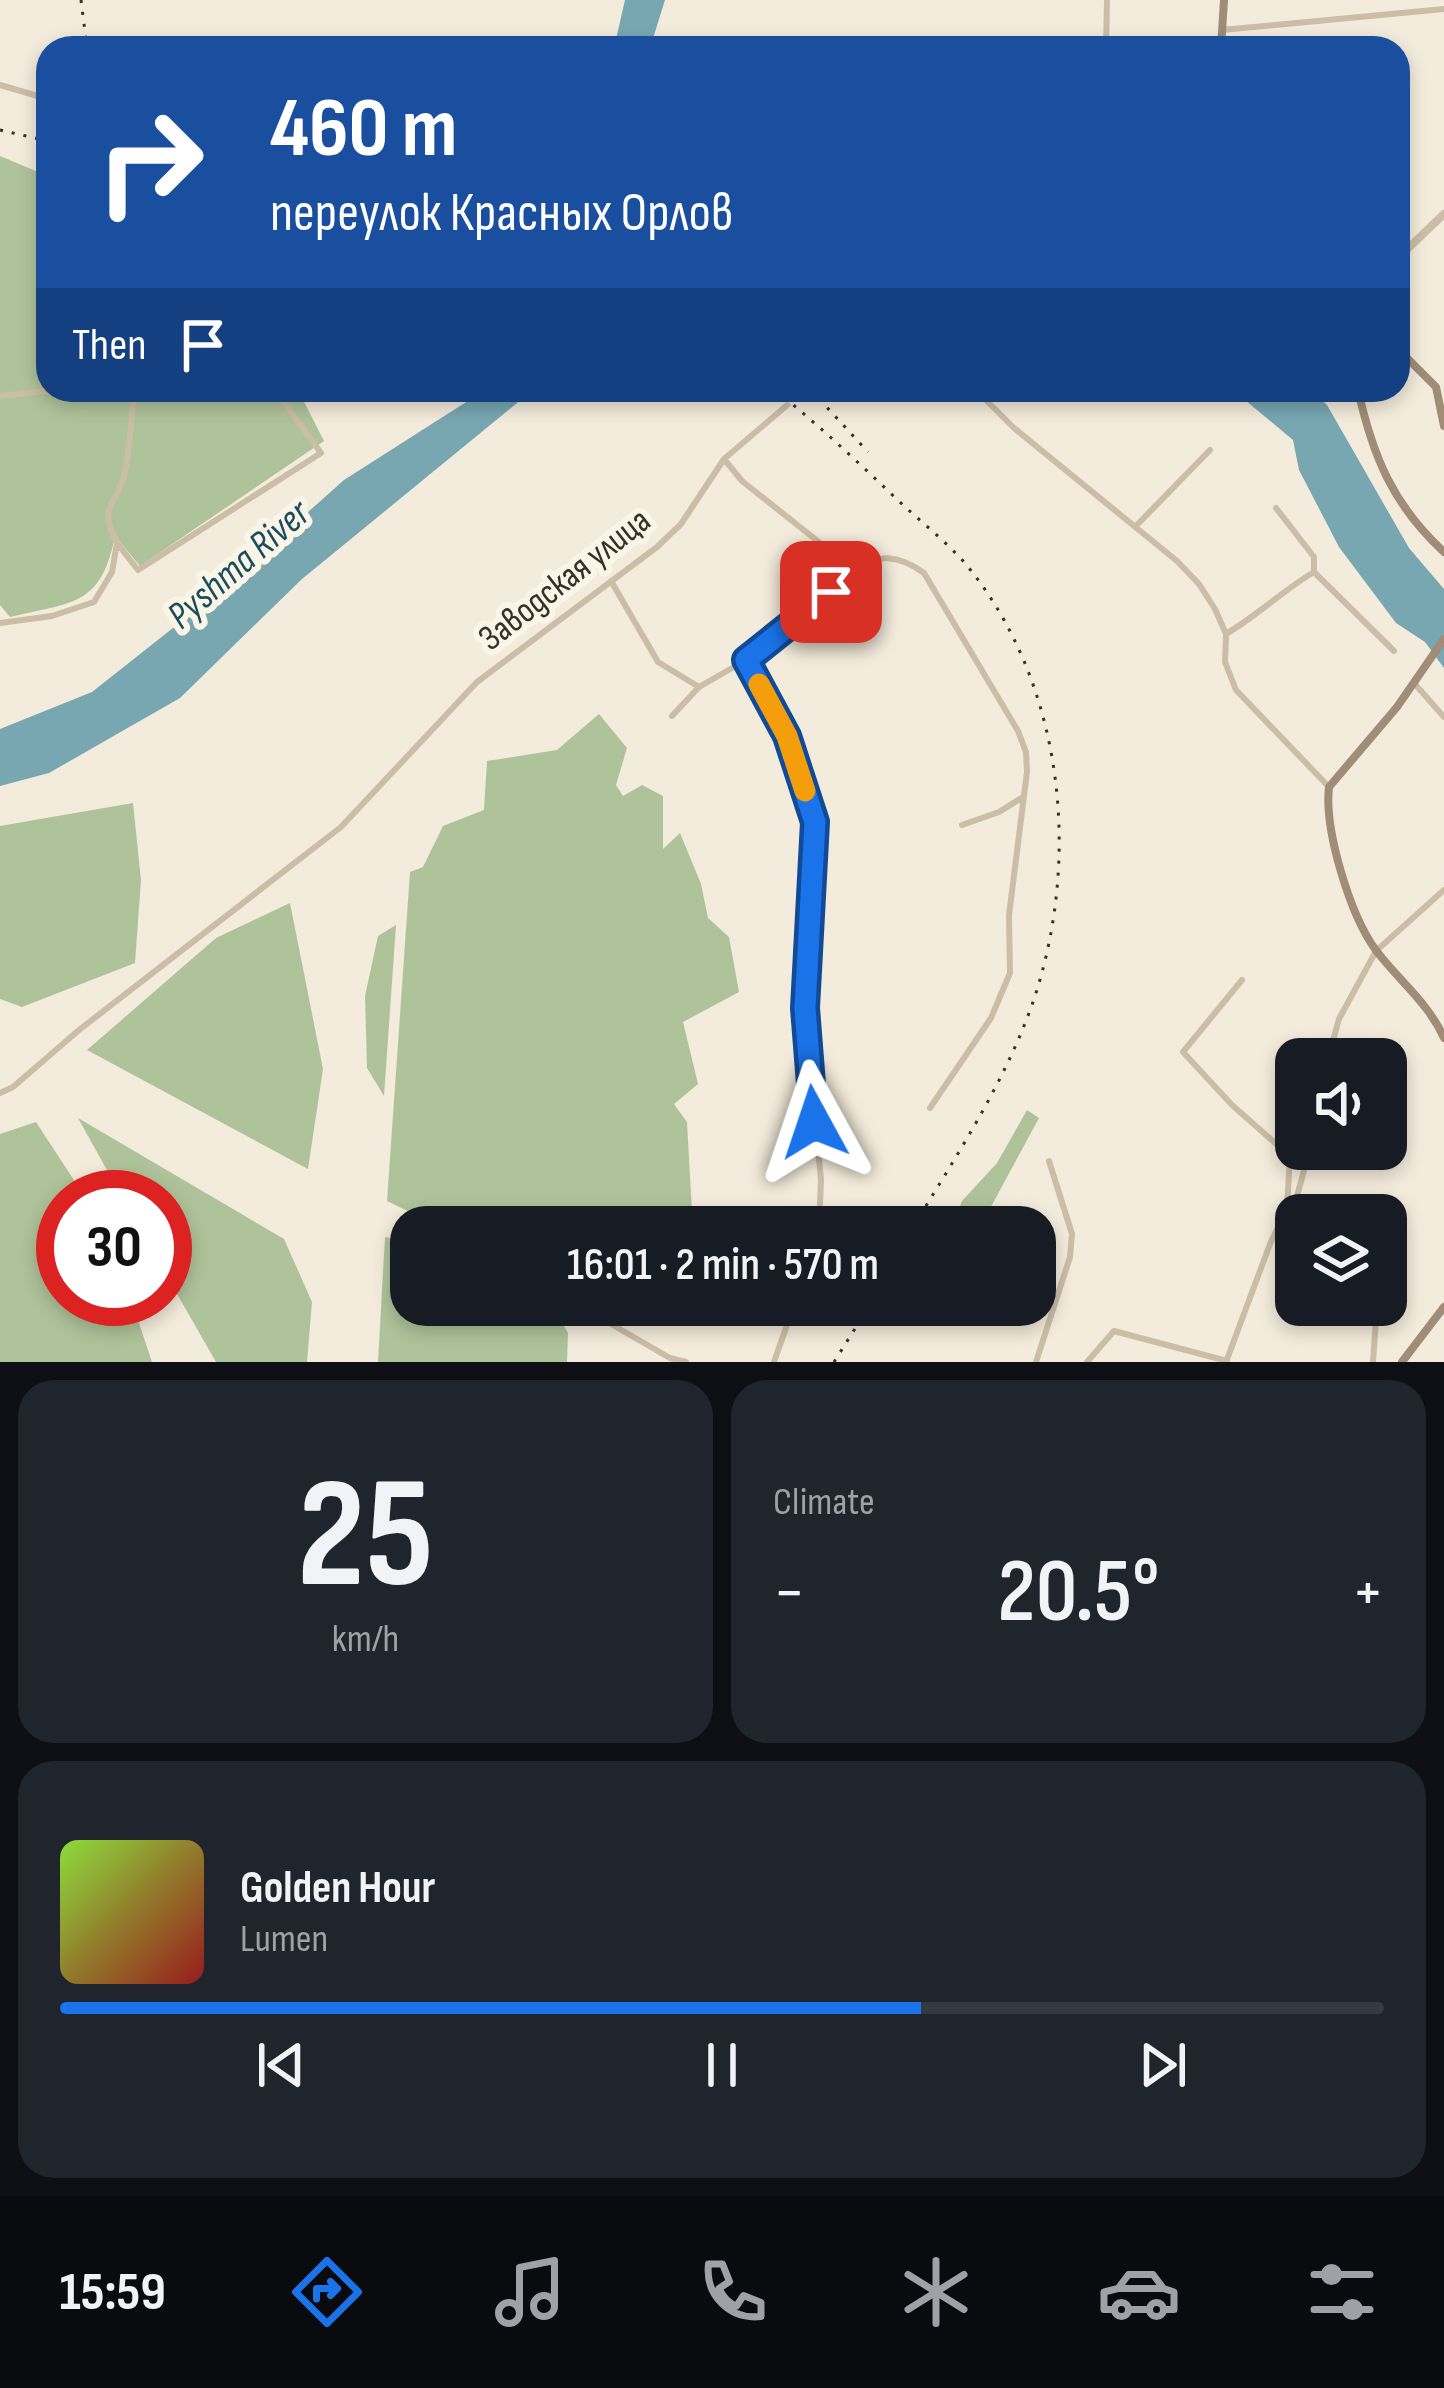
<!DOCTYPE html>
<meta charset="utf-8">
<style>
body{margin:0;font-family:"Sofia Sans Condensed",sans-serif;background:#20242c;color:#f1f3f6;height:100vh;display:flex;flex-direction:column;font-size:45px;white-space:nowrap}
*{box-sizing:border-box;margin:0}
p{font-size:39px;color:#9ea1a6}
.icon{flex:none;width:66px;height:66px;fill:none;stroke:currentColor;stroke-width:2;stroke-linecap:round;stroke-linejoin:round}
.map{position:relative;height:1362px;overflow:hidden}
.details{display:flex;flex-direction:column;gap:18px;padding:18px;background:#0d0f14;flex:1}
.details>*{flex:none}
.guide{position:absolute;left:36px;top:36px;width:1374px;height:366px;border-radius:36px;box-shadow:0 6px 18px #0003;background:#1a4fa0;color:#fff;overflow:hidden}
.tools{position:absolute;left:1275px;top:1038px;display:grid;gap:24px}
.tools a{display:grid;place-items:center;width:132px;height:132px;border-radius:24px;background:#171b24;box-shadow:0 6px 18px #0003;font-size:60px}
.speed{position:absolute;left:36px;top:1170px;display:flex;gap:24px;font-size:60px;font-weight:700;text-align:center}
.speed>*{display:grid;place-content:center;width:156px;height:156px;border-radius:50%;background:#171b24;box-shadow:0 6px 18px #0003;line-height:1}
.speed .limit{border:18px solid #d22;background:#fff;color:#111}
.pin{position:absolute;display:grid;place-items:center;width:102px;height:102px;color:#fff;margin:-51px;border-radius:24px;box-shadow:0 6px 18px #0006}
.me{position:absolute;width:132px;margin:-66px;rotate:355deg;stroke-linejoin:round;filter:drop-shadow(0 0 9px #0008)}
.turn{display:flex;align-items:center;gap:42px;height:252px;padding:0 36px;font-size:54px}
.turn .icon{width:156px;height:156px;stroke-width:2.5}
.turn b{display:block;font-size:84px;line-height:102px}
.then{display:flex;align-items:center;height:114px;padding:0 36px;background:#0003;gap:24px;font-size:45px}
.big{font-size:90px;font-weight:600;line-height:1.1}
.details .widget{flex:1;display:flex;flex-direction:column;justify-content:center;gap:18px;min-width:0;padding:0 42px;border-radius:36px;background:#20242c}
.details .dial{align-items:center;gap:0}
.dial b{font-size:156px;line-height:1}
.song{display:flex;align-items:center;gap:36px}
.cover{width:144px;height:144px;border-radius:18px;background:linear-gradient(135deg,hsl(90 70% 55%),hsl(0 70% 35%))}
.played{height:12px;border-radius:6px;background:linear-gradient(90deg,#1a73e8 65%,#363941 65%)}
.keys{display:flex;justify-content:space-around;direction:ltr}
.heat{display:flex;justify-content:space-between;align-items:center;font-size:66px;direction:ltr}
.details .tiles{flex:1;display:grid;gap:18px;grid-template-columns:1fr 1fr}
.widget:last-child{grid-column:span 2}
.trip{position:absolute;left:390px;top:1206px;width:666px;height:120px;border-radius:36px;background:#171b24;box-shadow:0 6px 18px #0003;font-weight:600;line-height:120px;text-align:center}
.tab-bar{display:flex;height:192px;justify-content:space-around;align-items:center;background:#090b0e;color:#9ea1a6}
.tab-bar .icon{width:84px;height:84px}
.tab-bar .selected{color:#1a73e8}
.tab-bar b{font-size:54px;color:#f1f3f6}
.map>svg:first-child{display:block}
</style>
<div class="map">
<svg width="1444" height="1362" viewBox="0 0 1444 1362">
<rect width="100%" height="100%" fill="#f3ebdb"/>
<!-- green -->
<path fill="#afc39a" d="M0 156 48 176V390H298L324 441 140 566 115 536C101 607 72 602 10 617L0 605Z
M599 714 627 748 616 785 623 796 642 785 663 796V849L680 833 701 884 708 918 729 937 739 992 683 1022 698 1084 674 1104 687 1122 692 1212 685 1227H441L387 1201 410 872 423 867 443 826 484 810 487 761 557 750Z
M133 803 141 880 135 963 22 1007 0 999V826Z
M290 903 323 1069 308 1169 87 1050 216 938Z
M396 925 384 1096 367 1068 365 996 378 936Z
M1027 1110 1039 1118 980 1227H952L962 1201 997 1163Z
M78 1118 284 1239 312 1302 307 1362H216L165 1273V1197H122Z
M36 1122 85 1197H63V1299H131L152 1362H0V1134Z
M385 1237 411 1241V1305H552L568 1333 567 1362H378Z"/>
<!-- water -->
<path fill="#78a7b2" d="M625 0H665L650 48H614Z
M479 390H533L302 579 180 698 49 773 0 786V729L92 692 216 594 344 480 474 397Z
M1233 390H1311L1327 405 1409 548 1444 589V668L1425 642 1396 623 1339 547 1299 470 1293 440Z"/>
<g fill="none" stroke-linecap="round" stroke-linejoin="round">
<!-- minor-tunnel -->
<path stroke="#cec5b7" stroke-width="6" stroke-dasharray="6 3" stroke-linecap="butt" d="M785 407 802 390"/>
<!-- minor -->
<path stroke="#ccbda6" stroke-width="6" d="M1222 30 1444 9
M1106 48 1107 0
M0 85 48 99
M109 390 134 394 202 390
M976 390 1014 428 1177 561 1199 584 1215 609 1226 634 1225 662 1236 690 1329 787
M0 396 55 390
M724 459 742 481 849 566C879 556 897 553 924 573L1018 731 1026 752 1027 772 1009 915 1010 973 991 1018 930 1108
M1276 508 1314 557V572L1394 651
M1135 527 1210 450
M117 543C96 503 119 504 125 472 130 447 131 420 134 394
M611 581 658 662 699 687
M0 623 52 616 94 602 112 572 117 543 138 570 321 453 275 390
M1226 634C1258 615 1282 591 1314 572
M746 660 787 736 815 822 805 1008 821 1180 819 1227
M1414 683 1444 717
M672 716 699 687 746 660 831 592 849 566
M962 825 999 812 1023 797
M1242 980 1183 1052 1232 1105 1290 1156 1287 1208
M1328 1059 1339 1019 1376 951 1444 890
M0 1093 13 1087 79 1030 341 827 477 682 657 547 681 524 724 459 785 407
M592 1313 670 1358 686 1362
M774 1362 794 1305
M1036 1362 1070 1257 1072 1234 1049 1161
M1087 1362 1114 1331 1227 1361
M1226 1362 1270 1244 1287 1208 1297 1196 1310 1149
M1373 1362 1377 1305"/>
<!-- tertiary -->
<path stroke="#ccbda6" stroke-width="8" d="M1398 258 1444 214"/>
<!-- secondary -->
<path stroke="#a08c77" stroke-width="8" d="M1221 48 1224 0
M1398 349 1436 387 1444 426
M1358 390C1373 457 1393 505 1444 552
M1444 639 1397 707 1329 787C1324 830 1350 914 1375 949 1398 980 1428 1002 1444 1038
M1402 1362 1444 1307"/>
<!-- rail -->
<path stroke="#382f27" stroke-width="3" stroke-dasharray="3 9" stroke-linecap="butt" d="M81 0 87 48
M0 130 48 141
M775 390C820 426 862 466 904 506 924 524 946 542 964 562 1064 681 1082 858 1033 1002 1005 1082 957 1155 913 1227
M811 390 868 452
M834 1362 870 1305"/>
</g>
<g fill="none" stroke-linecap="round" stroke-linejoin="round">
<defs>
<path id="route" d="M814 1122 805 1008 815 822 787 736 746 660 831 592"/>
</defs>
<!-- route casing -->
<use href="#route" stroke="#114b97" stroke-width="30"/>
<!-- route -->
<use href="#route" stroke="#1a73e8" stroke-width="21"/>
<!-- slow -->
<path stroke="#f59e0b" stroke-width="21" d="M759 684 787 736 805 791"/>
</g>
<g text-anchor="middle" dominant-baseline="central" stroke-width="12" stroke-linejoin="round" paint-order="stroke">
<!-- street labels -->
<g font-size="36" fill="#382f27" stroke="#fbf5e8">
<text transform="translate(565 580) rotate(-38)">Заводская улица</text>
</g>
<!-- water labels -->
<g font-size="39" font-style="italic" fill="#1a4e5c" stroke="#fbf5e8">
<text transform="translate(239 565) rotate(-41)">Pyshma River</text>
</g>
</g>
</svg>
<div class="tools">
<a><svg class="icon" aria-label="sound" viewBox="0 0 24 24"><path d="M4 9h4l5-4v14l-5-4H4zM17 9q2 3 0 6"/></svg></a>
<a><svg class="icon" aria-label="layers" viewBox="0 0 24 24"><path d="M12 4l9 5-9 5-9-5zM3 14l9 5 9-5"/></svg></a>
</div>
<div class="speed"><div class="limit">30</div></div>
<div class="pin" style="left:831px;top:592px;background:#d93025"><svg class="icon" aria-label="arrive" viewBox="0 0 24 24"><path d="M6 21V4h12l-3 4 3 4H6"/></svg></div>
<svg class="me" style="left:814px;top:1122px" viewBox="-20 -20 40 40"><path d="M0-17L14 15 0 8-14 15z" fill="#1a73e8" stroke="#fff" stroke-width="4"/></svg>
<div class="trip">16:01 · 2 min · 570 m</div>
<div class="guide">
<div class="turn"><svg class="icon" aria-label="right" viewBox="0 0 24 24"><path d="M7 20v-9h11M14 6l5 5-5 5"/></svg><div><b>460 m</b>переулок Красных Орлов</div></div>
<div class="then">Then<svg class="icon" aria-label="arrive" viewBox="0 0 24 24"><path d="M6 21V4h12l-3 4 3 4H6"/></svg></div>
</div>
</div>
<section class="details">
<div class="tiles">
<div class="widget dial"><b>25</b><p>km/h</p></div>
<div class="widget"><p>Climate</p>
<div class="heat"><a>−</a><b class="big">20.5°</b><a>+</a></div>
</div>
<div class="widget">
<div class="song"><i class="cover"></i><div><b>Golden Hour</b><p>Lumen</p></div></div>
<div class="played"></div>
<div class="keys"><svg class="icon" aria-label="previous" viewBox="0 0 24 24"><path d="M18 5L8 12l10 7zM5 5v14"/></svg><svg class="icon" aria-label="pause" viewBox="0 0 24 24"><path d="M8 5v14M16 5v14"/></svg><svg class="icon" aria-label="next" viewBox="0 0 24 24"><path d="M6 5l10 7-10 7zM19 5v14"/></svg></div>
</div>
</div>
</section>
<nav class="tab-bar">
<b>15:59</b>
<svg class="icon selected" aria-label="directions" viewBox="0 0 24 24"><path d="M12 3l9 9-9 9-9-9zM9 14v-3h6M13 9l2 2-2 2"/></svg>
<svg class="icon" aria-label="music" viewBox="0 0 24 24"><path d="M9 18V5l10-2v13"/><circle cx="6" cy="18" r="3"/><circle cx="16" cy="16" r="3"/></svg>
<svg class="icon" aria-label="phone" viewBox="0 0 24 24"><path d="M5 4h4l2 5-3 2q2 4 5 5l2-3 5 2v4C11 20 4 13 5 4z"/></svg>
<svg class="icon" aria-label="climate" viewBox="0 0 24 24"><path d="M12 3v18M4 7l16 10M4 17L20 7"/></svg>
<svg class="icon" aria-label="car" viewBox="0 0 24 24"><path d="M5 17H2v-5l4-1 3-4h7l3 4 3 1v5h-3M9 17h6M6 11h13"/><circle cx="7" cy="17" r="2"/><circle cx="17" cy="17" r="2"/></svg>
<svg class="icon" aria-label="filters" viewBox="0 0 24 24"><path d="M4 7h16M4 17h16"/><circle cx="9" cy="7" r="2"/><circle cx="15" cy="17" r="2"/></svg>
</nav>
